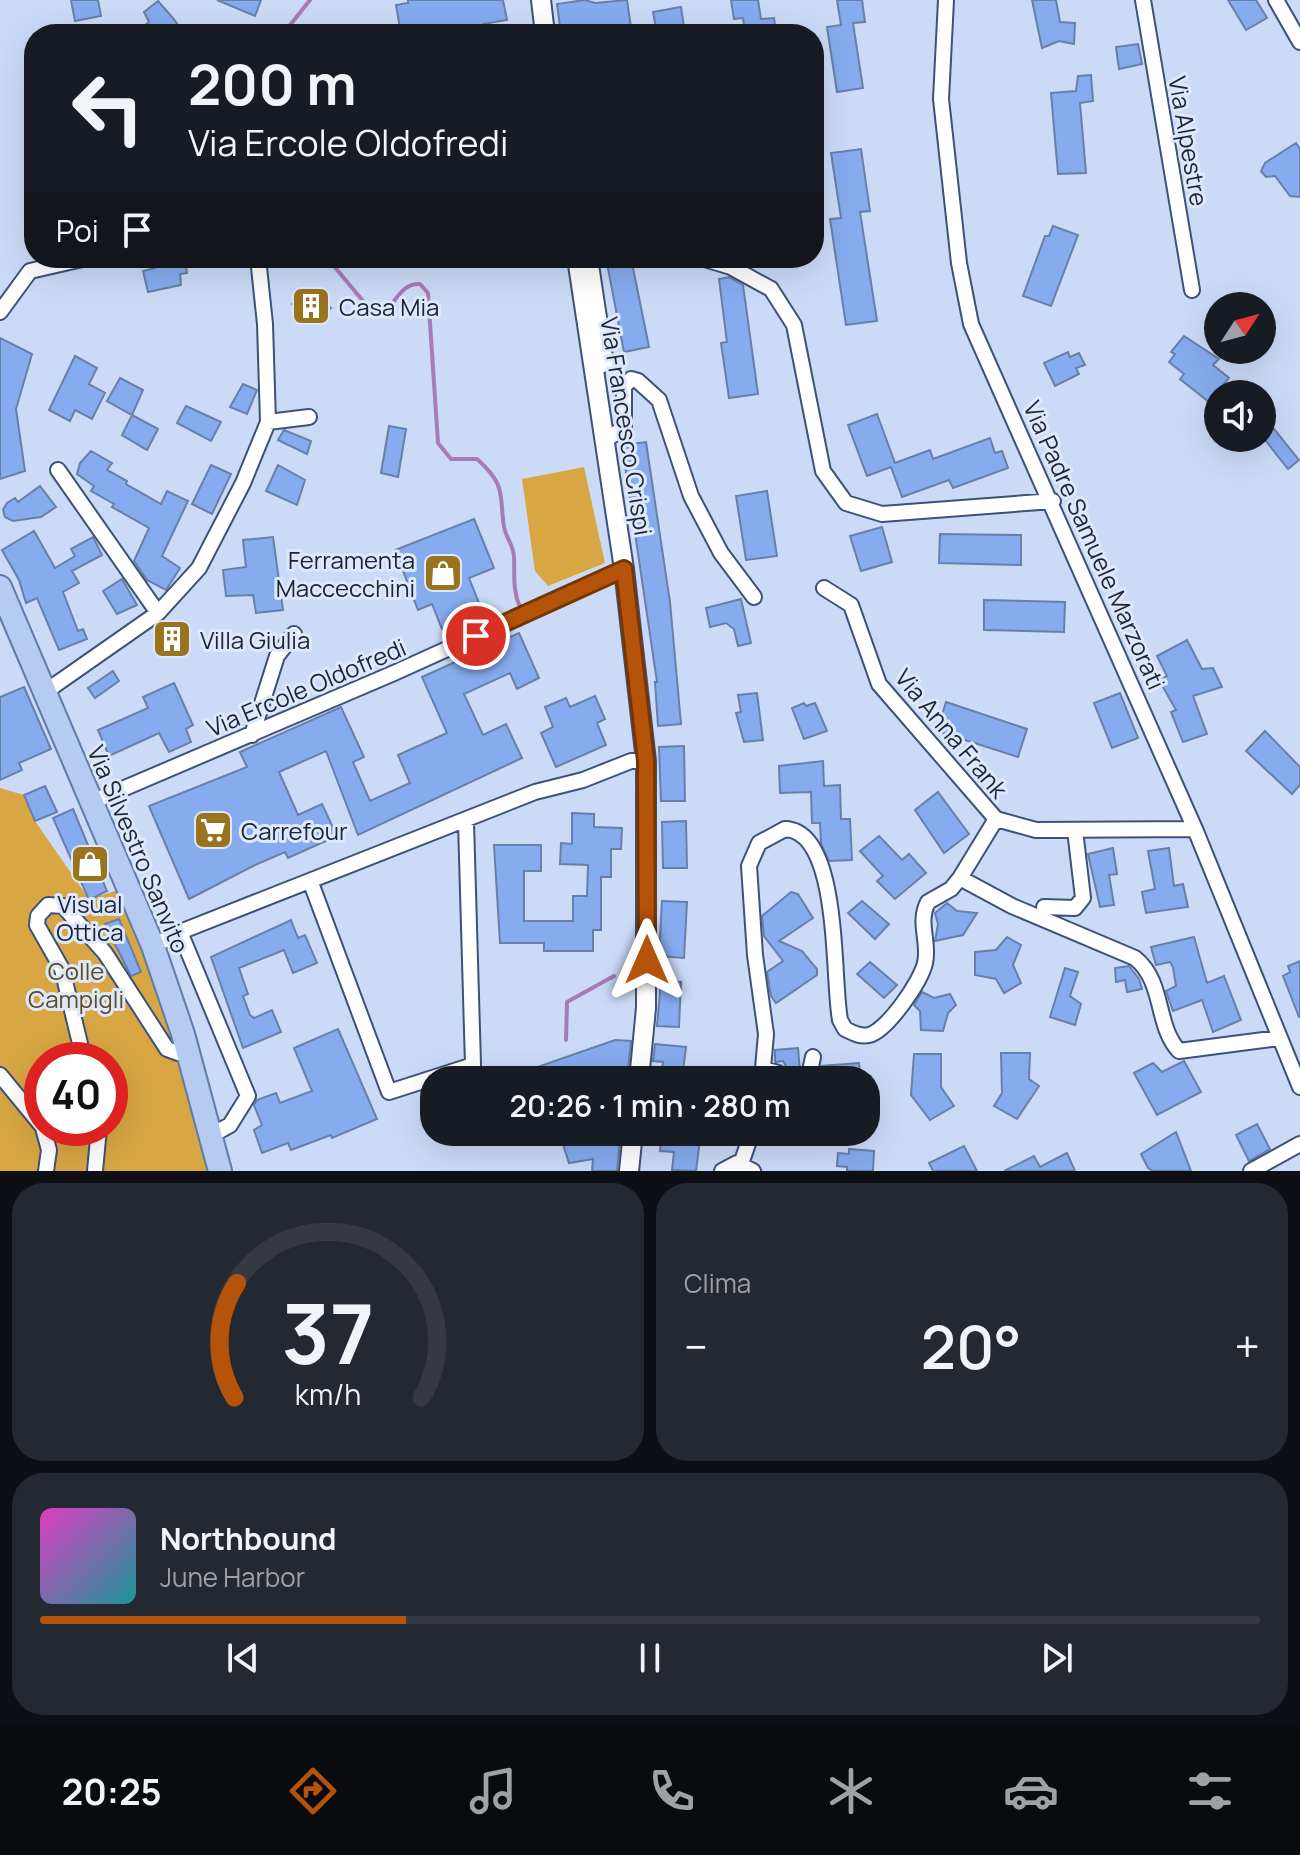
<!DOCTYPE html>
<html lang="it">
<meta charset="utf-8">
<style>
body{margin:0;font-family:Manrope,sans-serif;background:#242831;color:#f1f3f6;height:100vh;display:flex;flex-direction:column;font-size:30px;white-space:nowrap}
*{box-sizing:border-box;margin:0}
p{font-size:26px;color:#9ea1a6}
.icon{flex:none;width:44px;height:44px;fill:none;stroke:currentColor;stroke-width:2;stroke-linecap:round;stroke-linejoin:round}
.map{position:relative;height:1171px;overflow:hidden}
.drawer{display:flex;flex-direction:column;gap:12px;padding:12px;background:#0d0f14;flex:1}
.drawer>*{flex:none}
.top-card{position:absolute;left:24px;top:24px;width:800px;height:244px;border-radius:32px;box-shadow:0 8px 32px #0002;background:#171b24;color:#f1f3f6;overflow:hidden}
.needle{width:52px;rotate:54deg}
.controls{position:absolute;left:1204px;top:292px;display:grid;gap:16px}
.controls a{display:grid;place-items:center;width:72px;height:72px;border-radius:50%;background:#171b24;box-shadow:0 8px 32px #0002;font-size:40px}
.speed{position:absolute;left:24px;top:1042px;display:flex;gap:16px;font-size:40px;font-weight:700;text-align:center}
.speed>*{display:grid;place-content:center;width:104px;height:104px;border-radius:50%;background:#171b24;box-shadow:0 8px 32px #0002;line-height:1}
.speed .limit{border:12px solid #d22;background:#fff;color:#111}
.pin{position:absolute;display:grid;place-items:center;width:68px;height:68px;color:#fff;margin:-34px;border:4px solid #fff;border-radius:50%;box-shadow:0 2px 8px #0007}
.me{position:absolute;width:88px;margin:-44px;rotate:0deg;stroke-linejoin:round;filter:drop-shadow(0 0 6px #0008)}
.turn{display:flex;align-items:center;gap:28px;height:168px;padding:0 32px;font-size:36px}
.turn .icon{width:104px;height:104px;stroke-width:2.5}
.turn b{display:block;font-size:56px;line-height:68px}
.then{display:flex;align-items:center;height:76px;padding:0 32px;background:#0003;gap:16px;font-size:30px}
.big{font-size:60px;font-weight:600;line-height:1.1}
.drawer .tile{flex:1;display:flex;flex-direction:column;justify-content:center;gap:12px;min-width:0;padding:0 28px;border-radius:32px;background:#242831}
.drawer .dial{align-items:center;gap:0}
.dial svg{height:208px;overflow:visible;fill:none;stroke:#363941;stroke-width:7;stroke-linecap:round;text-anchor:middle}
.dial text{fill:#f1f3f6;stroke:none}
.song{display:flex;align-items:center;gap:24px}
.cover{width:96px;height:96px;border-radius:12px;background:linear-gradient(135deg,hsl(310 70% 55%),hsl(180 70% 35%))}
.played{height:8px;border-radius:4px;background:linear-gradient(90deg,#b45309 30%,#363941 30%)}
.keys{display:flex;justify-content:space-around;direction:ltr}
.heat{display:flex;justify-content:space-between;align-items:center;font-size:44px;direction:ltr}
.drawer .tiles{flex:1;display:grid;gap:12px;grid-template-columns:1fr 1fr}
.tile:last-child{grid-column:span 2}
.trip{position:absolute;left:420px;top:1066px;width:460px;height:80px;border-radius:32px;background:#171b24;box-shadow:0 8px 32px #0002;font-weight:600;line-height:80px;text-align:center}
.tab-bar{display:flex;height:128px;justify-content:space-around;align-items:center;background:#090b0e;color:#9ea1a6}
.tab-bar .icon{width:56px;height:56px}
.tab-bar .selected{color:#b45309}
.tab-bar b{font-size:36px;color:#f1f3f6}
.map>svg:first-child{display:block}
</style>
<div class="map">
<svg width="1300" height="1171" viewBox="0 0 1300 1171">
<rect width="100%" height="100%" fill="#cbdbf7"/>
<!-- green -->
<path fill="#d8a744" fill-rule="evenodd" d="M584 467 605 563 548 586 535 571 522 479Z
M0 788 24 795 35 821 89 899 118 890 167 998 215 1171H0ZM42 1060H110V1128H42Z"/>
<g fill="none" stroke-linecap="round" stroke-linejoin="round">
<!-- stream -->
<path stroke="#a87ab8" stroke-width="4" d="M283 34 310 0
M332 34 346 31 353 34
M332 258 333 265 373 313 382 314C396 304 400 283 420 284L428 293 438 443 451 459H477C507 486 499 494 504 527 506 538 514 546 514 557 515 574 512 590 520 607
M566 1040 567 1002 614 976"/>
</g>
<!-- building -->
<path fill="#86acef" stroke="#687fa9" stroke-width="2" d="M71 0H98L101 16 75 21Z
M217 0H261L255 16Z
M408 0H503L507 20 483 24 485 34H401L396 5 408 3Z
M585 0 595 3 627 0 632 34H561L557 4Z
M731 0H758L761 19 774 18 776 34H745L743 18 734 19Z
M837 0H862L865 22 853 23 863 88 837 92 827 27 841 25Z
M1032 0H1056L1060 22 1075 23 1074 44 1059 41 1042 48Z
M1228 0H1256L1267 18 1246 30Z
M158 1 172 17 185 34H134L149 22 144 12Z
M681 7 685 34H657L653 12Z
M1138 44 1142 64 1119 69 1116 47Z
M1091 75 1093 101 1080 103 1086 173 1058 174 1051 93 1076 91 1078 76Z
M1296 143 1300 149V197L1290 196 1275 176 1266 177 1261 171 1265 163Z
M861 149 870 211 860 212 877 321 846 325 830 219 841 218 831 153Z
M1053 226 1078 235 1051 306 1023 296 1045 236H1049Z
M154 258H185L187 273 180 274 181 285 148 292 143 271 155 268Z
M606 258H631L649 347 624 352Z
M729 277 743 285 758 394 729 398 721 343 727 342 719 279Z
M307 289 312 295 315 292 331 308 312 324 292 304Z
M1184 336 1219 359 1213 365 1229 378 1209 402 1180 379 1184 374 1169 362 1175 354 1171 352Z
M0 338 32 354 16 409 25 471 0 479Z
M1068 352 1070 357 1079 353 1085 365 1076 368 1079 374 1055 386 1044 363Z
M75 356 97 368 89 384 105 393 92 419 75 410 70 421 49 410Z
M120 378 143 390 132 415 107 401Z
M243 384 257 390 247 414 230 407Z
M186 406 221 422 211 441 177 423Z
M877 414 895 463 930 450 933 459 990 438 995 453 1002 451 1008 468 953 488 949 480 902 497 891 467 867 476 848 425Z
M1262 414 1299 460 1288 469 1262 436Z
M132 415 158 429 147 450 122 435Z
M389 426 406 429 398 477 381 473Z
M284 430 311 441 307 454 278 440Z
M646 442 670 602 681 724 658 726 655 682H657L622 445Z
M91 451 112 463 107 470 127 481 126 484 161 504 167 491 188 501 162 556 180 568 166 590 147 580 134 561 149 528 112 507 114 504 91 491 94 486 77 474 80 463Z
M211 465 231 474 212 514 192 504Z
M278 465 305 480 297 505 266 491Z
M40 486 56 507 41 517 13 521 5 517 3 510 7 503 15 498 18 502Z
M767 491 777 556 746 560 736 496Z
M474 519 494 568 469 578 483 613 442 629 432 604 418 610 395 550Z
M882 527 892 562 861 571 850 536Z
M34 531 55 568 75 556 71 549 93 537 102 555 72 571 79 583 63 592 78 631 83 629 87 639 59 650 37 598 26 603 19 580 2 550Z
M940 534 1021 535V565L939 563Z
M273 537 283 610 256 613 253 595 226 596 223 570 246 567 243 540Z
M122 579 137 605 117 614 103 591Z
M741 599 751 643 738 646 734 629 726 623 710 627 706 608Z
M984 600 1065 602 1064 632 984 630Z
M170 624 176 632 180 629 190 643 177 652 173 647 165 653 154 636Z
M519 633 539 678 517 689 510 673 464 694 483 735 506 724 522 758 358 835 326 751 279 772 298 815 322 804 337 836 288 858 285 852 255 865 189 899 149 806 247 767 240 752 341 707 364 757 353 762 370 801 410 783 398 755 447 733 422 677Z
M1187 640 1202 669 1213 668 1222 687 1193 696 1207 734 1183 742 1171 712 1176 710 1159 680 1167 676 1157 656Z
M113 671 119 681 95 698 88 688Z
M174 683 193 725 186 729 191 742 169 752 159 733 109 756 98 730 148 708 143 697Z
M24 687 51 749 19 763 22 770 0 780V697Z
M757 693 763 740 744 742 736 713 741 712 738 695Z
M1120 693 1138 738 1112 748 1094 703Z
M595 696 605 719 597 723 606 745 556 767 541 733 553 727 545 707 566 698 570 707Z
M946 702 1027 729 1018 757 937 731Z
M804 703 806 706 815 703 827 731 804 739 792 708Z
M1265 731 1300 767V785L1292 794 1246 751Z
M684 746 685 801H661L659 747Z
M823 761 824 786 840 785 841 819H850L852 860 829 861 821 844 820 823H812L811 792 780 793 779 766Z
M45 786 57 812 35 821 24 795Z
M938 792 969 834 944 853 915 810Z
M73 809 107 891 89 900 53 818Z
M572 813 594 814V827L622 828 621 849H611V877H601V930H593V951H544V943H500L494 845H541V871H524V921H573V896H587L588 865 560 864 561 843 572 844Z
M686 821 687 868H663L662 822Z
M879 836 902 860 909 854 926 873 895 899 877 881 883 876 860 851Z
M1113 848 1117 874 1109 875 1114 905 1100 907 1088 854Z
M1169 848 1174 886 1183 884 1188 907 1146 913 1142 892 1155 889 1148 851Z
M791 892 798 894 813 918 779 941 802 951 817 969V975L776 1003 771 996 767 972 783 961 764 936 762 916Z
M662 901 687 902 684 958 659 956Z
M862 901 889 924 875 939 848 913Z
M947 903 957 911 977 913 963 935 935 941 938 924 935 913Z
M119 919 141 972 131 976 105 924Z
M291 920 298 938 305 935 317 963 293 973 284 950 239 968 248 994 243 996 250 1015 254 1018 272 1010 281 1032 243 1048 211 957Z
M1007 937 1021 945 1013 965 1021 983 1004 993 996 979 975 975V952L996 950Z
M1194 937 1207 983 1224 976 1241 1020 1213 1032 1202 1000 1173 1011 1166 991 1176 986 1173 967 1170 962 1156 965 1151 947Z
M1300 961V1017H1299L1283 976 1290 972 1288 966Z
M870 962 897 985 884 998 857 974Z
M1129 966 1139 979 1142 989 1127 992 1125 980 1116 982 1115 968Z
M1065 968 1078 972 1070 996 1081 1004 1075 1025 1050 1017Z
M661 981 681 982 679 1027 657 1026Z
M922 992 934 998 950 994 956 1005 948 1013 943 1031 921 1030 920 1011 914 1005Z
M338 1029 377 1119 332 1138 331 1135 291 1150 288 1143 262 1153 254 1130 262 1125 254 1105 257 1100 276 1093 280 1103 312 1091 294 1048Z
M615 1040 631 1041 627 1080H500Z
M655 1044 686 1047 682 1080H661L663 1062 653 1061Z
M798 1048 800 1071 799 1076H792L783 1061 775 1062V1050Z
M1001 1053H1030L1029 1079 1039 1086 1017 1119 994 1106 1002 1093Z
M914 1054H941V1087L954 1106 930 1120 911 1095Z
M1184 1061 1201 1092 1157 1115 1134 1073 1153 1063 1162 1072Z
M859 1063 861 1080H821V1066Z
M1257 1124 1270 1149 1249 1161 1236 1135Z
M559 1132H621L617 1171H592L593 1159 569 1163Z
M662 1132H701L696 1171 672 1170 674 1152 660 1151Z
M1176 1132 1191 1171H1153L1148 1168 1141 1154Z
M964 1146 977 1171H933L929 1163Z
M849 1149 874 1151 873 1171H847V1167L837 1166 838 1153 849 1154Z
M1067 1153 1075 1171H1004L1034 1156 1040 1167Z"/>
<g fill="none" stroke-linecap="round" stroke-linejoin="round">
<defs>
<path id="minor" d="M946 0 941 99 959 263 971 324 1195 829 1300 1087
M1143 0 1192 290
M1276 0 1300 42
M590 258 606 364 593 368
M701 258 731 267 771 289 794 325 823 471 846 503 882 514 1053 501
M0 312 30 271 87 258
M268 422 309 417
M605 440 624 428V387L631 379 638 381 659 400 691 496 721 553 754 597
M58 470 158 613
M824 588 851 605 879 684 996 819 1036 830 1195 829
M45 692 158 613 199 568 243 483 268 422 265 324 258 258
M252 735 277 656 294 634
M92 802 394 673 624 569
M960 878 1012 906 1135 958C1165 982 1155 1025 1179 1051L1279 1038
M311 883 389 1092 473 1065 466 822
M1044 907 1075 908 1083 898 1075 830
M180 932 248 1096 230 1125 210 1136
M153 946 180 932 535 792 583 780 631 761H646
M84 1060 62 969 37 925 38 916 48 905 63 906 105 953 167 1049 178 1053 188 1051
M764 1069 778 1073 783 1080
M0 1075 42 1126
M762 1080 766 1034 755 955 749 866 759 843 785 829C841 831 832 978 840 1020L845 1029C853 1033 860 1037 869 1035 887 1031 921 981 925 963 930 942 917 923 928 902L951 889 960 878 996 819
M808 1080 813 1057
M43 1128 49 1150 46 1171
M794 1132H804
M741 1164 752 1132
M95 1171 99 1128
M722 1171 737 1163 753 1171
M1251 1171 1300 1144"/>
<path id="tertiary" d="M541 0 545 34
M577 258 624 569 646 761V1008L639 1080
M629 1171 633 1132"/>
<path id="primary" d="M0 587 153 946 183 1034 220 1171"/>
</defs>
<!-- minor casing -->
<use href="#minor" stroke="#3d5279" stroke-width="18"/>
<!-- tertiary casing -->
<use href="#tertiary" stroke="#3d5279" stroke-width="22"/>
<!-- primary casing -->
<use href="#primary" stroke="#607aaa" stroke-width="26"/>
<!-- minor -->
<use href="#minor" stroke="#fff" stroke-width="14"/>
<!-- tertiary -->
<use href="#tertiary" stroke="#fff" stroke-width="18"/>
<!-- primary -->
<use href="#primary" stroke="#b5cbf2" stroke-width="22"/>
</g>
<g fill="none" stroke-linecap="round" stroke-linejoin="round">
<defs>
<path id="route" d="M476 636 624 569 646 761 647 960"/>
</defs>
<!-- route casing -->
<use href="#route" stroke="#753606" stroke-width="20"/>
<!-- route -->
<use href="#route" stroke="#b45309" stroke-width="14"/>
</g>
<!-- icons -->
<defs>
<symbol id="building-square" viewBox="-11 -11 22 22"><rect x="-9" y="-9" width="18" height="18" rx="4" fill="#9a731f" stroke="#dde8fa"/><path d="M-4-6H4V6H1V3H-1V6H-4ZM-2.5-4.3h1.7v1.8h-1.7ZM.8-4.3h1.7v1.8H.8ZM-2.5-1h1.7V.8h-1.7ZM.8-1h1.7V.8H.8Z" fill="#fff"/></symbol>
<symbol id="shop-square" viewBox="-11 -11 22 22"><rect x="-9" y="-9" width="18" height="18" rx="4" fill="#9a731f" stroke="#dde8fa"/><path d="M-5-2.5h2.3a2.7 3.5 0 0 1 5.4 0H5L5.5 6h-11ZM-1.5-2.5h3a1.5 2.3 0 0 0-3 0Z" fill="#fff"/></symbol>
<symbol id="supermarket-square" viewBox="-11 -11 22 22"><rect x="-9" y="-9" width="18" height="18" rx="4" fill="#9a731f" stroke="#dde8fa"/><path d="M-6-5.5h2.5l.6 2H6L4.5 2H-2.5L-4.4-4H-6ZM-1.5 3.2a1.3 1.3 0 1 0 .1 0ZM3 3.2a1.3 1.3 0 1 0 .1 0Z" fill="#fff"/></symbol>
</defs>
<g fill-rule="evenodd">
<use href="#building-square" x="289" y="284" width="44" height="44"/>
<use href="#shop-square" x="421" y="551" width="44" height="44"/>
<use href="#building-square" x="150" y="617" width="44" height="44"/>
<use href="#supermarket-square" x="191" y="808" width="44" height="44"/>
<use href="#shop-square" x="68" y="842" width="44" height="44"/>
</g>
<g text-anchor="middle" dominant-baseline="central" stroke-width="6" stroke-linejoin="round" paint-order="stroke">
<!-- street labels -->
<g font-size="24" fill="#1c2536" stroke="#dde8fa">
<text transform="translate(1189 141) rotate(80)">Via Alpestre</text>
<text transform="translate(627 426) rotate(81)">Via Francesco Crispi</text>
<text transform="translate(1095 545) rotate(66)">Via Padre Samuele Marzorati</text>
<text transform="translate(306 687) rotate(-23)">Via Ercole Oldofredi</text>
<text transform="translate(952 733) rotate(50)">Via Anna Frank</text>
<text transform="translate(139 849) rotate(67)">Via Silvestro Sanvito</text>
</g>
<!-- poi labels -->
<g font-size="24" fill="#1c2536" stroke="#dde8fa" text-anchor="start">
<text x="339" y="306">Casa Mia</text>
<text x="415" y="559" text-anchor="end">Ferramenta<tspan x="415" dy="28">Maccecchini</tspan></text>
<text x="200" y="639">Villa Giulia</text>
<text x="241" y="830">Carrefour</text>
<text x="90" y="903" text-anchor="middle">Visual<tspan x="90" dy="28">Ottica</tspan></text>
</g>
<!-- park labels -->
<g font-size="24" fill="#604b21" stroke="#dde8fa">
<text x="76" y="970">Colle<tspan x="76" dy="28">Campigli</tspan></text>
</g>
</g>
</svg>
<div class="controls">
<a><svg class="needle" viewBox="-14 -14 28 28"><path d="M0-13l5 13h-10z" fill="#e53935"/><path d="M0 13l5-13h-10z" fill="#9ea1a6"/></svg></a>
<a><svg class="icon" aria-label="sound" viewBox="0 0 24 24"><path d="M4 9h4l5-4v14l-5-4H4zM17 9q2 3 0 6"/></svg></a>
</div>
<div class="speed"><div class="limit">40</div></div>
<div class="pin" style="left:476px;top:636px;background:#d93025"><svg class="icon" aria-label="arrive" viewBox="0 0 24 24"><path d="M6 21V4h12l-3 4 3 4H6"/></svg></div>
<svg class="me" style="left:647px;top:960px" viewBox="-20 -20 40 40"><path d="M0-17L14 15 0 8-14 15z" fill="#b45309" stroke="#fff" stroke-width="4"/></svg>
<div class="trip">20:26 · 1 min · 280 m</div>
<div class="top-card">
<div class="turn"><svg class="icon" aria-label="left" viewBox="0 0 24 24"><path d="M17 20v-9H6M10 6l-5 5 5 5"/></svg><div><b>200 m</b>Via Ercole Oldofredi</div></div>
<div class="then">Poi<svg class="icon" aria-label="arrive" viewBox="0 0 24 24"><path d="M6 21V4h12l-3 4 3 4H6"/></svg></div>
</div>
</div>
<section class="drawer">
<div class="tiles">
<div class="tile dial"><svg viewBox="0 0 100 80">
<path d="M14 69A42 42 0 1 1 86 69"/>
<path d="M14 69A42 42 0 0 1 15 25" stroke="#b45309"/>
<text x="50" y="56" font-size="32" font-weight="700">37</text>
<text x="50" y="72" font-size="11">km/h</text>
</svg></div>
<div class="tile"><p>Clima</p>
<div class="heat"><a>−</a><b class="big">20°</b><a>+</a></div>
</div>
<div class="tile">
<div class="song"><i class="cover"></i><div><b>Northbound</b><p>June Harbor</p></div></div>
<div class="played"></div>
<div class="keys"><svg class="icon" aria-label="previous" viewBox="0 0 24 24"><path d="M18 5L8 12l10 7zM5 5v14"/></svg><svg class="icon" aria-label="pause" viewBox="0 0 24 24"><path d="M8 5v14M16 5v14"/></svg><svg class="icon" aria-label="next" viewBox="0 0 24 24"><path d="M6 5l10 7-10 7zM19 5v14"/></svg></div>
</div>
</div>
</section>
<nav class="tab-bar">
<b>20:25</b>
<svg class="icon selected" aria-label="directions" viewBox="0 0 24 24"><path d="M12 3l9 9-9 9-9-9zM9 14v-3h6M13 9l2 2-2 2"/></svg>
<svg class="icon" aria-label="music" viewBox="0 0 24 24"><path d="M9 18V5l10-2v13"/><circle cx="6" cy="18" r="3"/><circle cx="16" cy="16" r="3"/></svg>
<svg class="icon" aria-label="phone" viewBox="0 0 24 24"><path d="M5 4h4l2 5-3 2q2 4 5 5l2-3 5 2v4C11 20 4 13 5 4z"/></svg>
<svg class="icon" aria-label="climate" viewBox="0 0 24 24"><path d="M12 3v18M4 7l16 10M4 17L20 7"/></svg>
<svg class="icon" aria-label="car" viewBox="0 0 24 24"><path d="M5 17H2v-5l4-1 3-4h7l3 4 3 1v5h-3M9 17h6M6 11h13"/><circle cx="7" cy="17" r="2"/><circle cx="17" cy="17" r="2"/></svg>
<svg class="icon" aria-label="filters" viewBox="0 0 24 24"><path d="M4 7h16M4 17h16"/><circle cx="9" cy="7" r="2"/><circle cx="15" cy="17" r="2"/></svg>
</nav>
